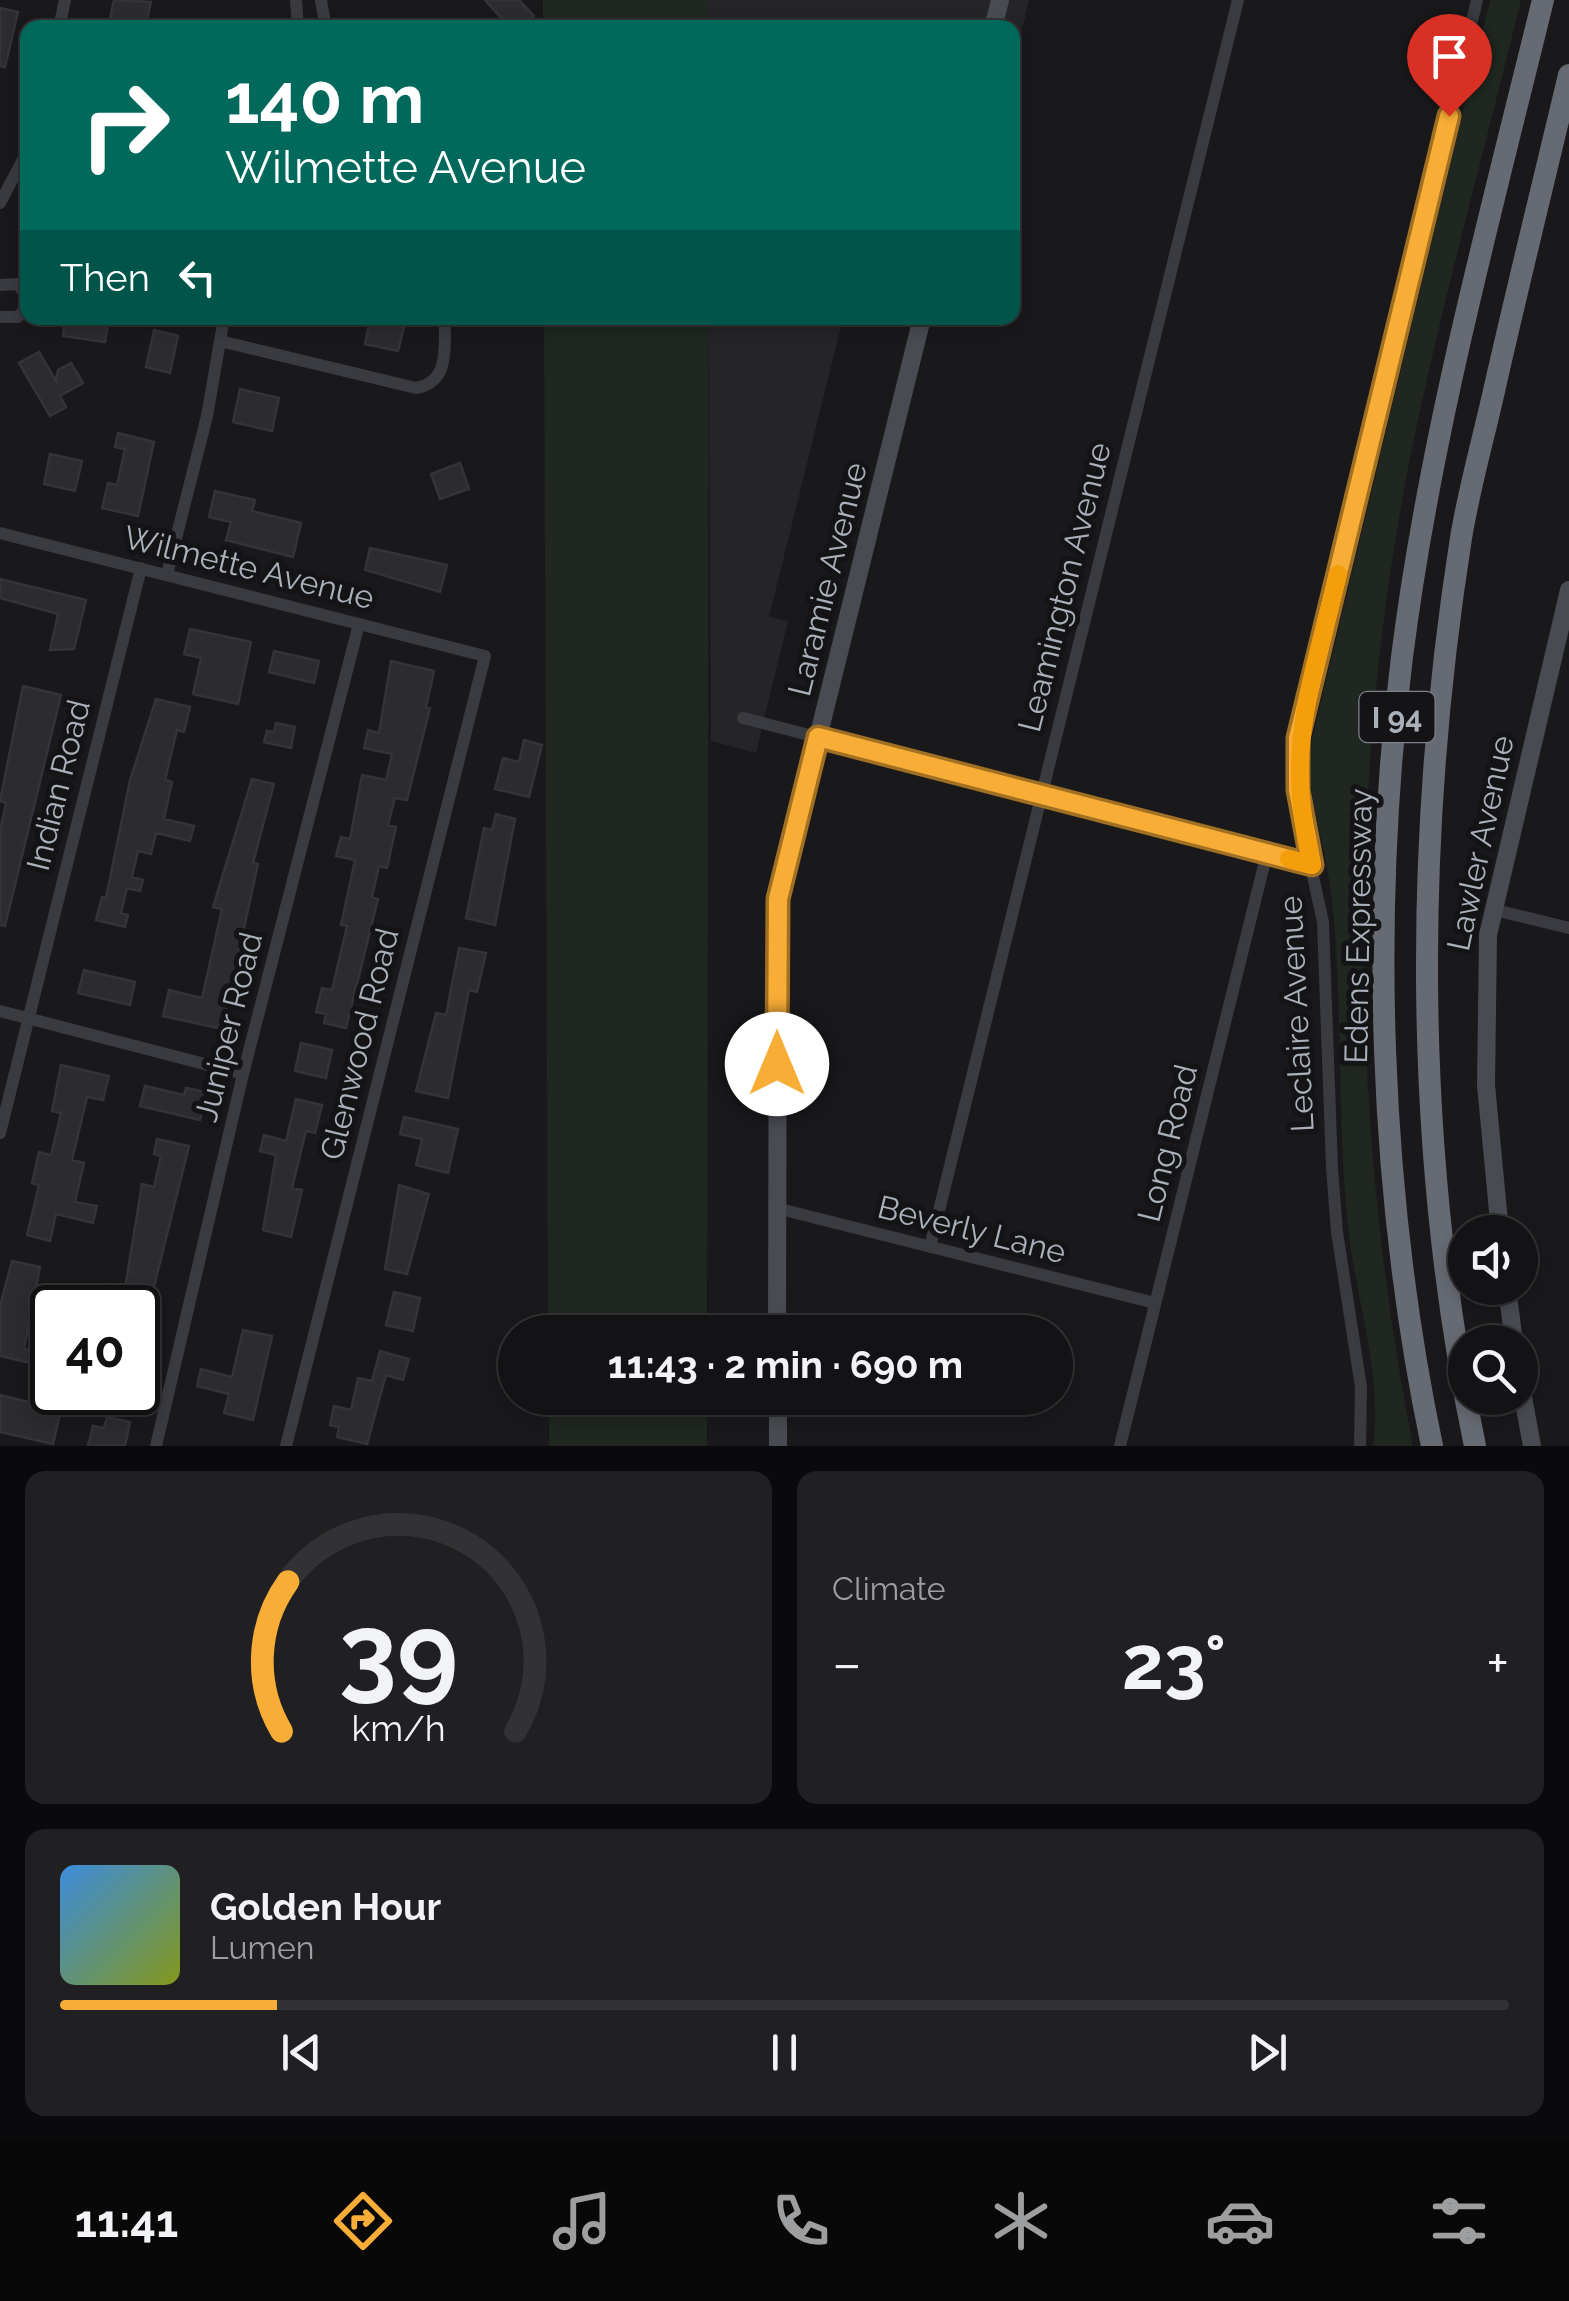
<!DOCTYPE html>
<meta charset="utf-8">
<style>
body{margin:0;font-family:Raleway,sans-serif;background:#202022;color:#f1f3f6;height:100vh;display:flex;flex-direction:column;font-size:38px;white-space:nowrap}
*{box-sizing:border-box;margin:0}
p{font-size:32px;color:#9d9ea0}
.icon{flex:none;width:55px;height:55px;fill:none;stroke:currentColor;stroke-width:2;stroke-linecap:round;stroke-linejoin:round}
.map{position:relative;height:1446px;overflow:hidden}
.panel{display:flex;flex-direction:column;gap:25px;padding:25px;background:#0a0a0c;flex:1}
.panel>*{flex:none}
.banner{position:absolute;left:20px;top:20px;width:1000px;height:305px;border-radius:20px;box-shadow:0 5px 15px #0003,0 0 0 2px #323234;background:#00695c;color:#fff;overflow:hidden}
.buttons{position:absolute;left:1448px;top:1215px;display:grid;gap:20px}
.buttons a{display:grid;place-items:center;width:90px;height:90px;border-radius:50%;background:#131315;box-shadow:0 5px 15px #0003,0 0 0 2px #323234;font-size:50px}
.speed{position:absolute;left:30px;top:1285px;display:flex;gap:20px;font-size:50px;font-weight:700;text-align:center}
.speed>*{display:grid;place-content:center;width:130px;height:130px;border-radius:50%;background:#131315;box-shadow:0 5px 15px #0003,0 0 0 2px #323234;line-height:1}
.speed .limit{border:5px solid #111;border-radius:15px;background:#fff;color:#111}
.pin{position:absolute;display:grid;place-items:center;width:85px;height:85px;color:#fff;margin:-102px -42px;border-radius:50% 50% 50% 0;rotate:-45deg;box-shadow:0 0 10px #0007}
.pin .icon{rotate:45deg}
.me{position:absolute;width:110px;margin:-55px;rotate:0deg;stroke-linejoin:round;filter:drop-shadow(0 0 8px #0008)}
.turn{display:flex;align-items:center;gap:35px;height:210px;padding:0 40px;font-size:45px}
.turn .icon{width:130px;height:130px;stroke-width:2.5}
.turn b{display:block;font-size:70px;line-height:85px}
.then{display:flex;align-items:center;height:95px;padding:0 40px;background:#0003;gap:20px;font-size:38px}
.big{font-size:75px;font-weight:700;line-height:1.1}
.panel .tile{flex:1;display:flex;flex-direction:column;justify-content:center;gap:15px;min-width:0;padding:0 35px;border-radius:20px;background:#202022}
.panel .dial{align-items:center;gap:0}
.dial svg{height:260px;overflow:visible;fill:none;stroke:#323234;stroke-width:7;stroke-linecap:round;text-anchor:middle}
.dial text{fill:#f1f3f6;stroke:none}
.song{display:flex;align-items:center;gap:30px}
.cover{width:120px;height:120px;border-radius:15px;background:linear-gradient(135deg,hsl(210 70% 55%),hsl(70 70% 35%))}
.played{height:10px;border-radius:5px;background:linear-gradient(90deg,#f7ad36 15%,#323234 15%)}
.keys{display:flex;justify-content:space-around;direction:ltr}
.heat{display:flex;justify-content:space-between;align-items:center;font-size:55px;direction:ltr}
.panel .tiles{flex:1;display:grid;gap:25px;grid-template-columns:1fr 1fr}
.tile:last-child{grid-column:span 2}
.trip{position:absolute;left:498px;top:1315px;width:575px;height:100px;border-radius:50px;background:#131315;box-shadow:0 5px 15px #0003,0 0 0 2px #323234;font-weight:700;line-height:100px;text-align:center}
.tab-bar{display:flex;height:160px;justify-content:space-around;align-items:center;background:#080808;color:#9d9ea0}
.tab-bar .icon{width:70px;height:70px}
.tab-bar .current{color:#f7ad36}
.tab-bar b{font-size:45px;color:#f1f3f6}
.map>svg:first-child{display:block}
</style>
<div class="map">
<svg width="1569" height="1446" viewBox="0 0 1569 1446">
<rect width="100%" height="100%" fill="#19191c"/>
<!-- built -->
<path fill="#252529" d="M707 0H1029L1013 68 1012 28 707 27Z
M709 318H843L769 617 788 621 756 753 711 741Z"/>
<!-- green -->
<path fill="#1f2720" d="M543 0H707V27H543Z
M1490 0H1521C1485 149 1443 298 1412 448 1346 776 1349 1118 1413 1446H1373C1383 1382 1357 1300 1349 1235 1336 1124 1344 1011 1332 901 1327 849 1308 803 1309 751Z
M544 318H709L707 1332H548Z
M549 1398H707V1446H549Z"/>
<!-- building -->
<path fill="#2c2c30" stroke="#333338" stroke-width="2.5" d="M114 0 151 2 145 28H108Z
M485 0H519L534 16 521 28H510Z
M0 8 18 12 5 67 0 66Z
M65 318H109L105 342 63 336Z
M370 319 404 327 398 351 365 344Z
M154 330 178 336 170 373 146 367Z
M39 352 56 381 58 370 71 363 83 383 60 396 66 407 50 416 19 363Z
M240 389 279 398 272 431 233 422Z
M118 433 154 442 138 516 102 508 108 483 117 485 125 449 115 447Z
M50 454 82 461 75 491 44 484Z
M460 463 469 489 440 499 431 474Z
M215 491 255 500 252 511 301 523 293 557 226 540 231 522 209 517Z
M370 548 447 565 440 592 365 570Z
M0 579 86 600 74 649 50 650 58 614 0 598Z
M190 629 251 642 238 704 193 694 201 658 184 654Z
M274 651 319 661 314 683 269 672Z
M391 661 434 671 426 707 430 708 407 800 395 798 388 825 396 827 387 868 379 866 372 897 378 899 346 1028 324 1023 326 1014 316 1012 322 988 332 990 347 926 341 925 355 860 336 856 341 837 350 839 362 775 386 780 392 754 364 748 368 730 379 733Z
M23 686 61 695 5 926 0 925V831L6 803 0 801Z
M156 699 190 707 184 732 177 730 165 780 172 782 164 819 194 826 190 841 156 833 151 854 138 851 132 877 143 880 140 891 127 888 121 913 128 915 125 927 96 920 102 897 106 898 130 780Z
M276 723 295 727 291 748 264 742 267 731 274 732Z
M524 740 542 745 529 797 495 789 503 758 519 762Z
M252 779 274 784 253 863 258 864 222 1029 163 1016 169 990 202 998 222 909 213 907Z
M496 814 515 819 495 925 466 918 484 828 492 830Z
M459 948 486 953 477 992 469 990 448 1098 416 1091 436 1013 446 1015Z
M84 970 135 982 130 1005 78 993Z
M301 1043 332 1050 326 1078 295 1071Z
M61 1065 109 1076 103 1100 87 1097 72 1160 84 1163 75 1202 97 1206 93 1223 56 1214 50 1241 27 1235 39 1185 32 1183 39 1152 51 1155 61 1113 52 1111Z
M145 1086 184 1095 186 1088 206 1092 200 1120 140 1106Z
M296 1099 322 1105 315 1133 306 1131 292 1188 302 1190 291 1237 263 1230 276 1155 260 1151 264 1135 286 1141Z
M404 1117 458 1129 448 1173 416 1165 422 1139 400 1134Z
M157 1139 189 1146 142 1335 138 1334V1308L107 1303 111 1284 125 1288 142 1184 154 1187 161 1156 154 1154Z
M399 1185 429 1194 407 1274 385 1269Z
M12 1261 40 1267 24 1348 50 1355 48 1367 0 1356V1306Z
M394 1292 420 1298 413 1331 386 1325Z
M243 1330 272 1336 253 1420 224 1413 229 1394 197 1386 201 1369 232 1377Z
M380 1351 409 1359 403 1380 386 1375 367 1444 337 1437 339 1427 330 1425 334 1406 351 1410 358 1378 372 1381Z
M0 1395 61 1410 53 1444 0 1432Z
M107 1417 130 1422 125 1446H88L93 1426 104 1428Z"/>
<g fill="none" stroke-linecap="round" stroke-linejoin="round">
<!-- street -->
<path stroke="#3a3b41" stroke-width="12" d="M296 0 298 28
M321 0 325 23
M59 28 65 0
M310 28 325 23 346 28
M0 203 28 150
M0 285 17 284 28 296
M0 317H18L28 305
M220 341 416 388C451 382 444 345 445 318
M0 533 485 656 286 1446
M167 574 207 416 224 318
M743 718 1312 865
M1491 909 1569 928
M0 1011 243 1074
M0 1133 141 568
M776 1208 1155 1303
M930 1247 1238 0
M156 1446 243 1074 359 624
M1120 1446 1267 853
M1360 1446 1361 1387 1337 1232 1332 1168 1323 922 1302 826 1298 738 1477 0"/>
<!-- secondary -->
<path stroke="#484b51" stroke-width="18" d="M993 28 1000 0
M1500 1232 1486 1085 1488 935 1569 590
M1507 1288 1514 1342
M777 1332 778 899 922 318
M1520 1381 1532 1446
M778 1398V1446"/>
<!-- highway -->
<path stroke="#666a72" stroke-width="22" d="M1432 1446C1379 1193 1370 913 1402 657 1430 435 1490 217 1543 0
M1475 1446C1413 1150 1414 836 1461 538 1469 489 1483 440 1494 391 1518 285 1544 180 1569 75"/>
</g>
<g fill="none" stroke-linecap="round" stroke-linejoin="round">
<defs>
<path id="route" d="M777 1064 778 899 818 737 1312 865 1298 790V738L1449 116"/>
</defs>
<!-- route casing -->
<use href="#route" stroke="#a17023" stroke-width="25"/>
<!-- route -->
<use href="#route" stroke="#f7ad36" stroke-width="18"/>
<!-- slow -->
<path stroke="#f59e0b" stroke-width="18" d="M1289 859 1312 865C1283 750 1312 684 1338 574"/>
</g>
<g text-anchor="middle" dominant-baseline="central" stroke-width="10" stroke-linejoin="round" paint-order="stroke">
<!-- shield labels -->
<rect fill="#141417" stroke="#7e828a" stroke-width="2.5" x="1359.5" y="692" width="75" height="50" rx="8"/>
<g font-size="30" font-weight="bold" fill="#abb1bb">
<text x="1397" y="717">I 94</text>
</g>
<!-- street labels -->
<g font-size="32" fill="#abb1bb" stroke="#141417">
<text transform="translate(249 567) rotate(14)">Wilmette Avenue</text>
<text transform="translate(827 579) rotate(-76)">Laramie Avenue</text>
<text transform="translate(1064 587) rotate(-76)">Leamington Avenue</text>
<text transform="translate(58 785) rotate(-76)">Indian Road</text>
<text transform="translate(1480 843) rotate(-78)">Lawler Avenue</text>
<text transform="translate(1358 926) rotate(-89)">Edens Expressway</text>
<text transform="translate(1296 1014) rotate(-93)">Leclaire Avenue</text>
<text transform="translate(228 1027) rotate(-76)">Juniper Road</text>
<text transform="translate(359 1044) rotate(-76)">Glenwood Road</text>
<text transform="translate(1167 1143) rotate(-76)">Long Road</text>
<text transform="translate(972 1229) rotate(14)">Beverly Lane</text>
</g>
</g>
</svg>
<div class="buttons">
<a><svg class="icon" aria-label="sound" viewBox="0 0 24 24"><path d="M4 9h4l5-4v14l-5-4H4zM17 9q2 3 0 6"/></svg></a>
<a><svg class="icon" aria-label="search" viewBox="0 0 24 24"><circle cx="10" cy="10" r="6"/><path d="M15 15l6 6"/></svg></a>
</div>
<div class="speed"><div class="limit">40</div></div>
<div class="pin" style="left:1449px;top:116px;background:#d93025"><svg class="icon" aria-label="arrive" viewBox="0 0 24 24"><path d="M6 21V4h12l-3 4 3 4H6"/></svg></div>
<svg class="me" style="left:777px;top:1064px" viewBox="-20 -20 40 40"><circle r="19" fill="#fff"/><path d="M0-13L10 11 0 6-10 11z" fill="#f7ad36"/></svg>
<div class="trip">11:43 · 2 min · 690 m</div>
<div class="banner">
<div class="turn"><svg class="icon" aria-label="right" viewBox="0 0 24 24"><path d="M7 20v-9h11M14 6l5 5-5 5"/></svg><div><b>140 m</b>Wilmette Avenue</div></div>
<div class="then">Then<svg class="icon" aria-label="left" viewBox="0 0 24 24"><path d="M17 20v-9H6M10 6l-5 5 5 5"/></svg></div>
</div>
</div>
<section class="panel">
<div class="tiles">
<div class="tile dial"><svg viewBox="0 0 100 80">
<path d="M14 69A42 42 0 1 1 86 69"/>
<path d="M14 69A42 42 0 0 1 16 23" stroke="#f7ad36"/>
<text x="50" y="56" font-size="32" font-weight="700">39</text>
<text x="50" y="72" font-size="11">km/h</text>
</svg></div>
<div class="tile"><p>Climate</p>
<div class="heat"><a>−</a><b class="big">23°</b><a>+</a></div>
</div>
<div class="tile">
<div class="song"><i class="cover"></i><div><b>Golden Hour</b><p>Lumen</p></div></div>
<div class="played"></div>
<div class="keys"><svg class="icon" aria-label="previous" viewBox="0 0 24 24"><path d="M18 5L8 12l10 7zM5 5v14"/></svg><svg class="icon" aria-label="pause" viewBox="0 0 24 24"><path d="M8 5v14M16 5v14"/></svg><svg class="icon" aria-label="next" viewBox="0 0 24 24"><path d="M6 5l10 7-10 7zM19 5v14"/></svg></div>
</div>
</div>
</section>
<nav class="tab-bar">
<b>11:41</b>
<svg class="icon current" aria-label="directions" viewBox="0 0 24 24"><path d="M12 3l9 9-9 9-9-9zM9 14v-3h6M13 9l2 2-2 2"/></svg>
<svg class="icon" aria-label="music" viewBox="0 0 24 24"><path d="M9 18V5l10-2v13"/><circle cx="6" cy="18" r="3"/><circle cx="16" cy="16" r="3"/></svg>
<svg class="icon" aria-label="phone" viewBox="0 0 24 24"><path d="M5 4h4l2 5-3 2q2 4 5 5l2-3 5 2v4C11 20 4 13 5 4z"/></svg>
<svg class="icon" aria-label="climate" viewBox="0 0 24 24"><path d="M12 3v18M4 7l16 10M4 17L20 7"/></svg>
<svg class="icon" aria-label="car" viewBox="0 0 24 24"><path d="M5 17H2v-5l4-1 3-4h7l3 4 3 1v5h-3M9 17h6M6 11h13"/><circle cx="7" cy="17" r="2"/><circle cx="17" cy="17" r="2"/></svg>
<svg class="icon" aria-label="filters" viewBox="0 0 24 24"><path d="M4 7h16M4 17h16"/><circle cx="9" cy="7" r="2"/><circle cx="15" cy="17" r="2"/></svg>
</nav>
